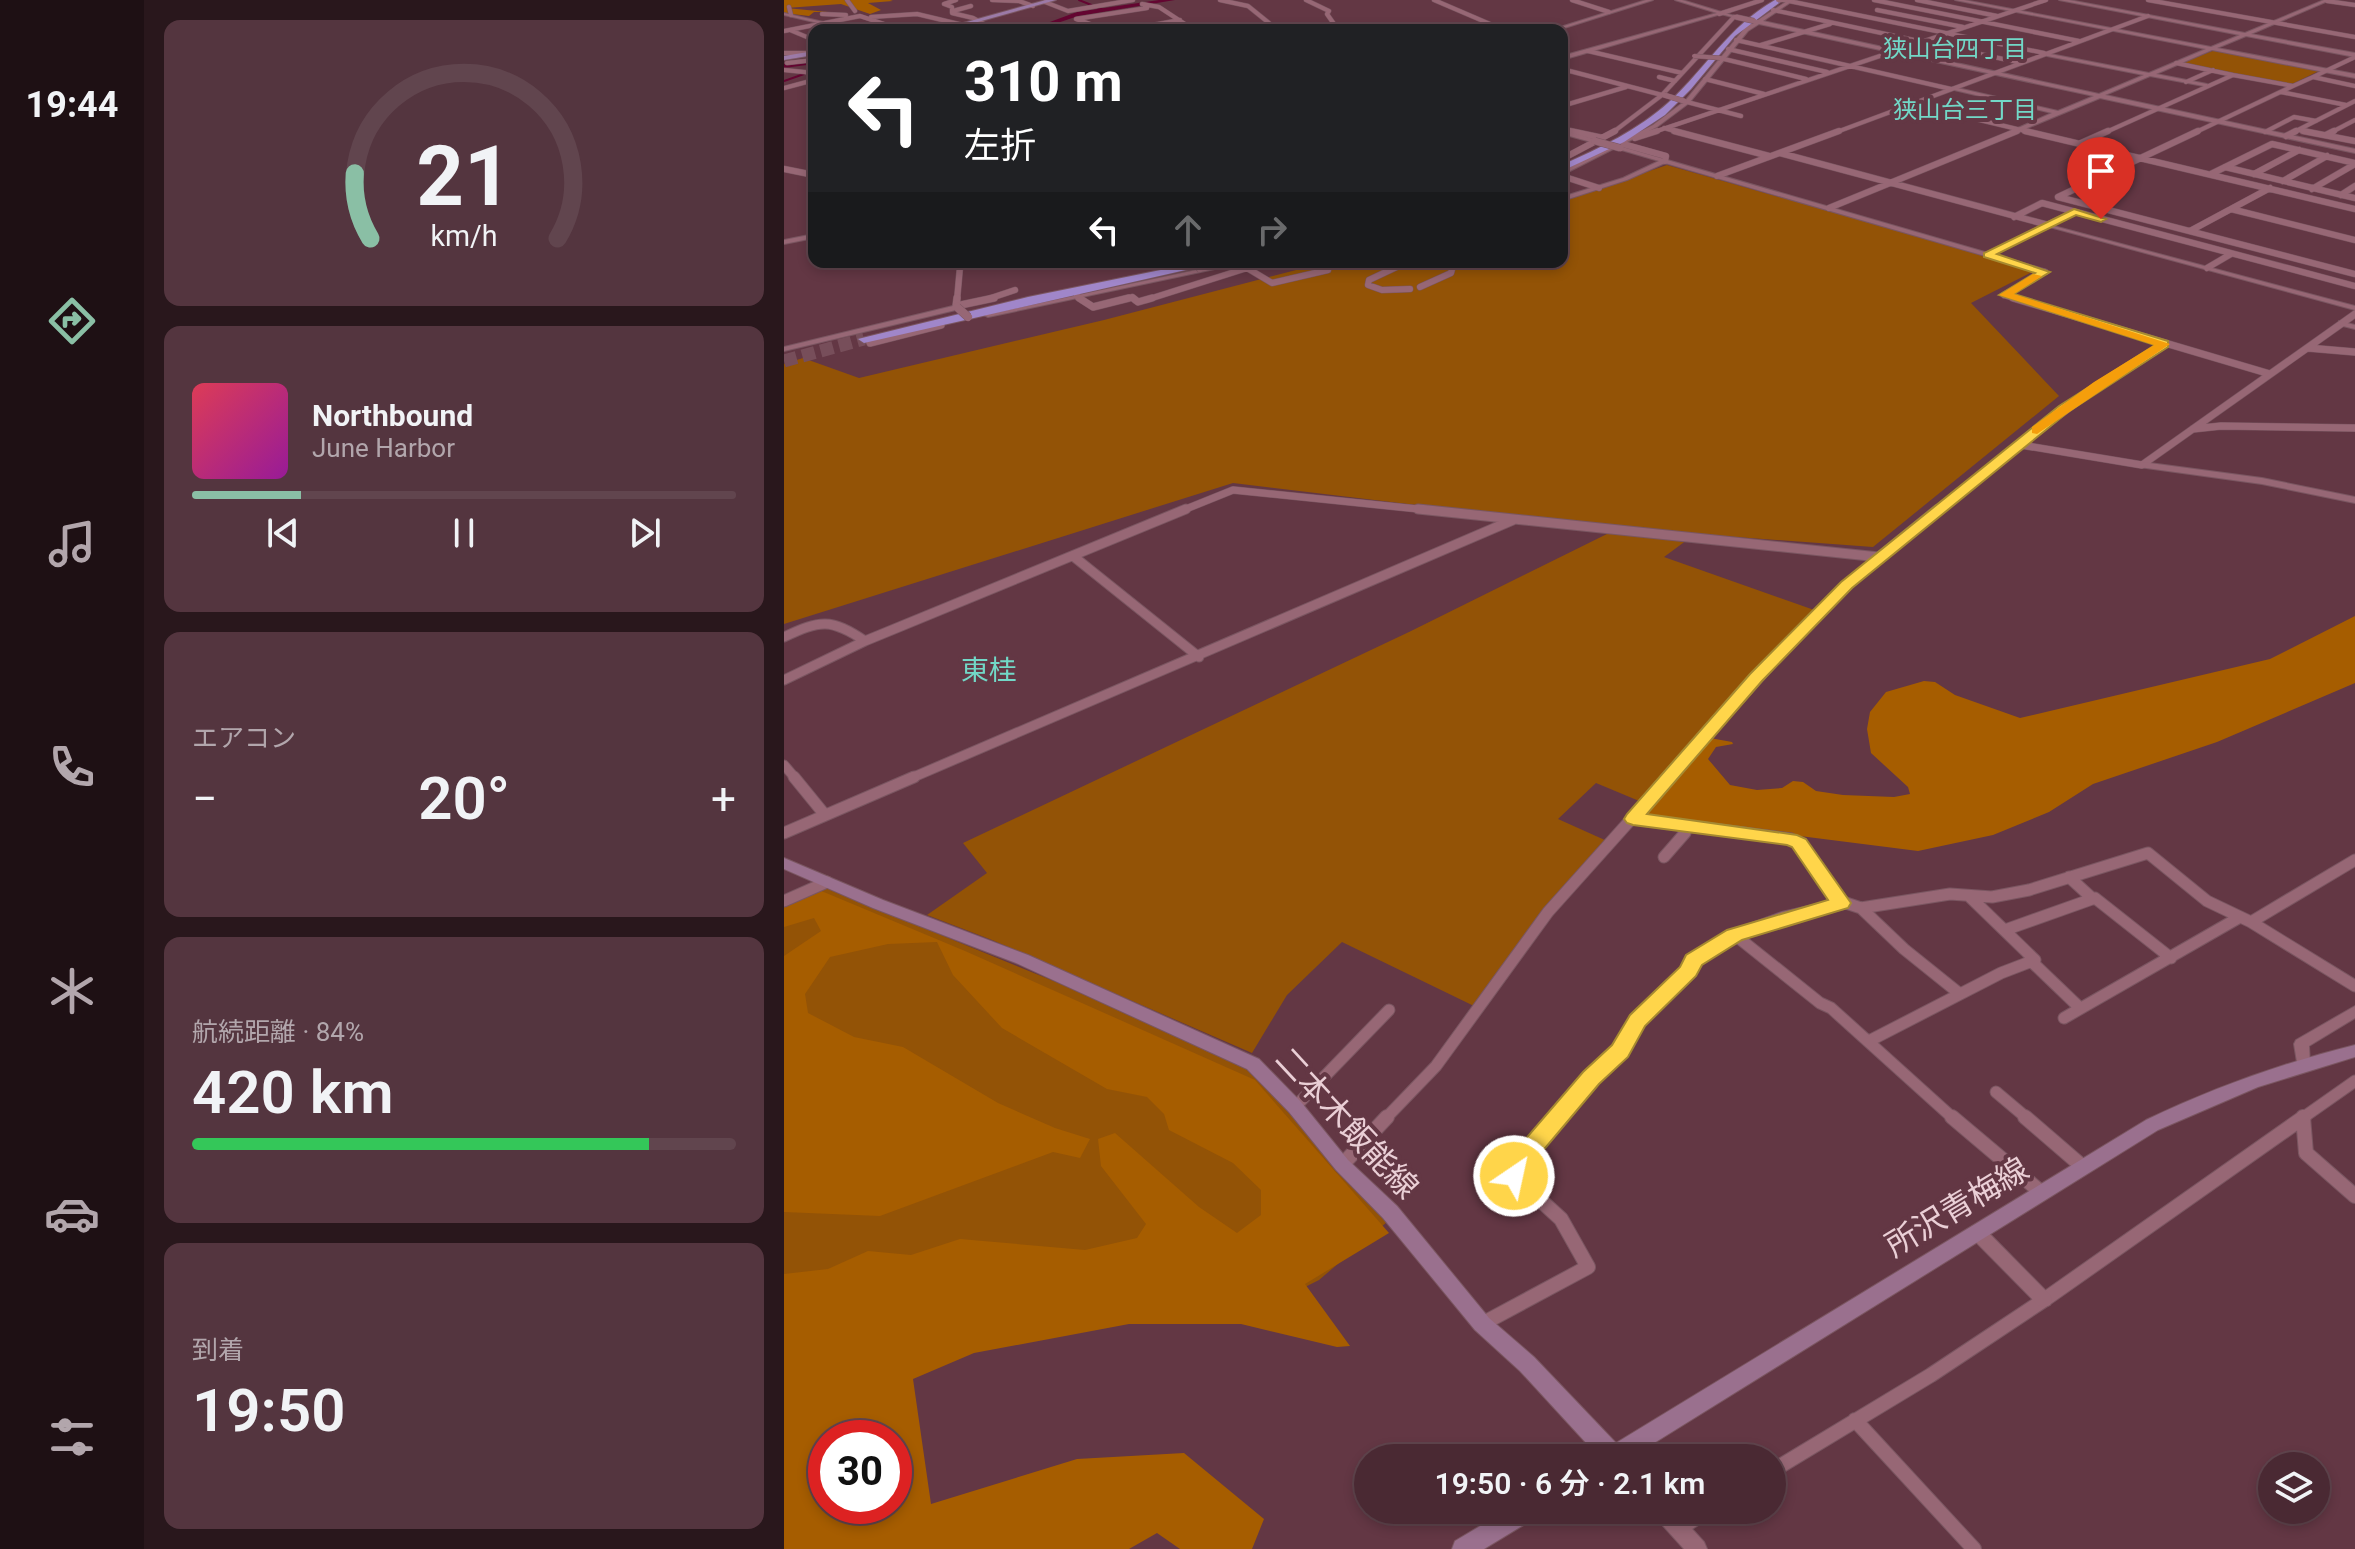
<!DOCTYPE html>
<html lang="ja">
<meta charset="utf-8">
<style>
body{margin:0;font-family:Roboto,"Noto Sans JP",sans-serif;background:#54353f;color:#f1f3f6;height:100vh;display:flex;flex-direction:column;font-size:30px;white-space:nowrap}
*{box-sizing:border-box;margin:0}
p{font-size:26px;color:#b2a6ac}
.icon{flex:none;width:44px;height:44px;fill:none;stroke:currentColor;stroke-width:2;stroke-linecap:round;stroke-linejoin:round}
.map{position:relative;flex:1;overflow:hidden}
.side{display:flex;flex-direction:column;gap:20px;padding:20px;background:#29171c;width:640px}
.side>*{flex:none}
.top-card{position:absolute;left:24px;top:24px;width:760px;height:244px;border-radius:16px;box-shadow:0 4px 12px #0003,0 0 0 2px #61454e;background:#202124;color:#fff;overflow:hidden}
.buttons{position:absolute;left:1474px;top:1452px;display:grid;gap:16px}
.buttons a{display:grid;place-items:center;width:72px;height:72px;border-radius:50%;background:#4a2933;box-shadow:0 4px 12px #0003,0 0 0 2px #61454e;font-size:40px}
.speed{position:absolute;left:24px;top:1420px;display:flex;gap:16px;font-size:40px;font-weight:700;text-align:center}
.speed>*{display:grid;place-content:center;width:104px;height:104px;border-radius:50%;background:#4a2933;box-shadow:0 4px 12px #0003,0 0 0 2px #61454e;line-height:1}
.speed .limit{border:12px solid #d22;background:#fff;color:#111}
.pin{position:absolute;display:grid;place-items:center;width:68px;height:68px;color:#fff;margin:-82px -34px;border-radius:50% 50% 50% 0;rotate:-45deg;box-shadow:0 0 8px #0007}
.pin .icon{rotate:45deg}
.me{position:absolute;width:88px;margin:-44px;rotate:34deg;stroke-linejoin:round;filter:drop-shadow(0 0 6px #0008)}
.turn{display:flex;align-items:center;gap:28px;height:168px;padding:0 24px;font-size:36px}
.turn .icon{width:104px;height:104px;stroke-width:2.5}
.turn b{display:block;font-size:56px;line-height:68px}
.lanes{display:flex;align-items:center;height:76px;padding:0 24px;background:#0003;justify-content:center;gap:40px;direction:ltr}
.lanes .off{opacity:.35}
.big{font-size:60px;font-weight:600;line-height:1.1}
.side .card{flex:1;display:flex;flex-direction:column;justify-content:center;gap:12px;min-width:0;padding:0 28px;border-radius:16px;background:#54353f}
.side .dial{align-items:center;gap:0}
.dial svg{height:208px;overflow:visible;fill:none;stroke:#61454e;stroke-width:7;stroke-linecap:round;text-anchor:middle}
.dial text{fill:#f1f3f6;stroke:none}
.song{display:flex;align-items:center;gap:24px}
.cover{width:96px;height:96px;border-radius:12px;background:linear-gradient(135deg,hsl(350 70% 55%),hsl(300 70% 35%))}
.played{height:8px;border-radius:4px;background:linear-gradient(90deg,#8abfa5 20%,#61454e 20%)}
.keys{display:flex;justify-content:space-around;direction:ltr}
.heat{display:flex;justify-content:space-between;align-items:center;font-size:44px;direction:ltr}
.charge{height:12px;border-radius:6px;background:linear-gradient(90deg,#34c759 84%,#61454e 0)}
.trip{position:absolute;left:570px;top:1444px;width:432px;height:80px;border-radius:40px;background:#4a2933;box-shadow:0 4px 12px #0003,0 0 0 2px #61454e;font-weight:600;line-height:80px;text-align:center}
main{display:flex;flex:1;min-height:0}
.dock{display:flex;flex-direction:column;width:144px;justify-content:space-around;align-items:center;background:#1e1014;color:#b2a6ac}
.dock .icon{width:56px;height:56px}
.dock .on{color:#8abfa5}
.dock b{font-size:36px;color:#f1f3f6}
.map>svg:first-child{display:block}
</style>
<main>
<nav class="dock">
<b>19:44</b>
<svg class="icon on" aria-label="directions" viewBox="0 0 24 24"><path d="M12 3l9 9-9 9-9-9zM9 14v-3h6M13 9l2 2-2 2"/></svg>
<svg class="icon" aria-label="music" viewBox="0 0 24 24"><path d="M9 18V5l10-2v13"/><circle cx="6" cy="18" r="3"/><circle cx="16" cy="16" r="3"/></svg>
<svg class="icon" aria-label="phone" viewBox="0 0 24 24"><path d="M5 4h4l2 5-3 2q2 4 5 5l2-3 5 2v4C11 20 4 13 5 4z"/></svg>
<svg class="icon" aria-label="climate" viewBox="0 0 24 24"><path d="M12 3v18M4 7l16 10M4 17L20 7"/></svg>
<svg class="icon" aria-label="car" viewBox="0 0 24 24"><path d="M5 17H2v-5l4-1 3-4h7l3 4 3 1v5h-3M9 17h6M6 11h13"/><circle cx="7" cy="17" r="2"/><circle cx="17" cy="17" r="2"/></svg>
<svg class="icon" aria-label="filters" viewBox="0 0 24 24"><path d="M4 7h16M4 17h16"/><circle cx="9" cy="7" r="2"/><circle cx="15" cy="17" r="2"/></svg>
</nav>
<section class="side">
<div class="card dial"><svg viewBox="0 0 100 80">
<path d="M14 69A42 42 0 1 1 86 69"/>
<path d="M14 69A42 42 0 0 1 8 44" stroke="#8abfa5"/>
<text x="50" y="56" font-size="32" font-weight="700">21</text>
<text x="50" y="72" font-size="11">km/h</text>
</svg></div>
<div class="card">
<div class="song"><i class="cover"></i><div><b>Northbound</b><p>June Harbor</p></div></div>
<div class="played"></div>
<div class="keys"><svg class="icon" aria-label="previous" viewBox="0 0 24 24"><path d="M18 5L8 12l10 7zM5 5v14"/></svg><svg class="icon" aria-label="pause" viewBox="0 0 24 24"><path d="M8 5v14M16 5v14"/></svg><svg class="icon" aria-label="next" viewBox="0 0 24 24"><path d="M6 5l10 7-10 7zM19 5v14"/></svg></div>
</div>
<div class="card"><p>エアコン</p>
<div class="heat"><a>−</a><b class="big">20°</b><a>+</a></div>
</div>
<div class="card"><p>航続距離 · 84%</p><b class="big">420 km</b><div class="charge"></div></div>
<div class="card"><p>到着</p><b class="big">19:50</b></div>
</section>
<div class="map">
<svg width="1571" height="1549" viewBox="0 0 1571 1549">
<rect width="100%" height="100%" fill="#633744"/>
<!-- green -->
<path fill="#935306" d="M1431 50 1537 70 1506 85 1398 63Z
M883 165 1252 270 1187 303 1275 396 1089 547 815 527 449 483 0 624V364L19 358 75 378 320 320 543 262H778V201Z
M827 532 903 540 880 557 1033 611 860 803 812 783 774 819 823 841 690 1006 558 942 503 995 468 1053 208 940 143 915 203 873 179 843 625 632Z
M42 888 272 982 470 1072 603 1222 535 1280 481 1307 242 1330 0 1424V904Z"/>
<!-- forest -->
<path fill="#a65d00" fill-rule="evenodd" d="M0 0H106L109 1 84 3 97 10 86 14 57 4 2 8 44 12H30L25 16 0 13Z
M1571 616V683L1433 742 1309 784 1265 812 1209 835 1134 851 857 816 926 738 948 742 949 744 932 747 924 759 946 785 973 790 998 788 1009 781 1019 782 1032 791 1059 795 1110 797 1126 794 1124 787 1087 753 1083 729 1086 712 1102 692 1140 681 1151 682 1171 695 1236 718 1486 659Z
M35 890 181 951 471 1080 605 1233 521 1284 566 1346 553 1347 457 1324H345L190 1353 129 1379 147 1504 293 1459 400 1453 480 1519 468 1549H396L373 1533 345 1549H0V1274L44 1269 84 1251 127 1255 176 1239 301 1250 353 1238 362 1224 317 1166 314 1139 331 1133 415 1207 453 1233 477 1215V1190L449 1163 385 1130 380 1114 363 1097 323 1089 218 1028 169 975 153 942 104 944 46 957 21 994 24 1013 70 1037 119 1047 214 1103 271 1128 306 1139 296 1158 269 1152 96 1216 0 1212V956L37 931 30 918 0 927V906ZM42 1438H110V1506H42Z"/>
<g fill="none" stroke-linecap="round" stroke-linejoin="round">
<!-- stream -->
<path stroke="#640531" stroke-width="2" d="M295 0 320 10
M0 81 20 74"/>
<!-- river -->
<path fill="#640531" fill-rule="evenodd" d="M375 0H391L294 16 253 30H244L293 12Z
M30 60V64L0 68V64Z"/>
<!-- motorway-tunnel -->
<path stroke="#774e5a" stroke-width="13" stroke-dasharray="13 6" stroke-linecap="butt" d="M0 361 80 339"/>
<defs>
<path id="minor-far5" d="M63 0 71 11
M172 0 160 4 168 7V13L189 18 211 30
M208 0 235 1 249 6
M436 0 464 6 485 23 483 30
M522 0 545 11 543 14 550 24 561 30
M650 0 720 30
M788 0 825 12
M1000 0 1260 53
M1090 0 1295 41
M1133 0 1213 16
M1364 0 1571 37
M1543 1 1571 5
M261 2 284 11 349 0
M358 4 375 7 410 30
M5 7 7 15
M989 10 1238 63
M1093 10 1179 27
M169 11 187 6
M38 14 62 15
M935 14 978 0
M87 17 133 14 179 25
M6 30 30 40
M323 30 292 19 363 8 361 6
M341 30 396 20
M0 31 76 16 112 28 140 30
M952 40 1167 89
M977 45 1046 24
M944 49 1043 72
M804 51 898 73
M0 53H29
M936 58 1022 79
M3 63 30 60
M1392 63 1449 75
M778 69 878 95
M0 70 30 73
M875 77 891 81
M1529 77 1571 57
M921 79 980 94
M1402 82 1429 70
M0 88 30 80
M1497 92 1562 105
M903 102 957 116
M1129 104 1250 133
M778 106 842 87
M880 128 898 133
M778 129 795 133
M1515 130 1529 133
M1481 132 1510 117 1532 121
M828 133 878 95 950 17
M867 133 1262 0
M1050 133 1364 16
M1228 133 1235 130
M1320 133 1449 75 1509 86 1529 77 1571 86
M1410 133 1509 86
M1508 133 1571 101
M1546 133 1571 120"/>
<path id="minor-far4" d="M786 131 819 138
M890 131 985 156
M1241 131 1571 209
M1519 131 1571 141
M1542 135 1550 131
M1502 136 1512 131
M851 138 873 131
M1297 143 1324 131
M839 144 882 156 881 161
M996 153 1264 225
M778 159 831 131
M1441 167 1571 198
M0 169 30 175
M1427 174 1488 144 1571 163
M1470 174 1515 150
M778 176 815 188
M933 176 1055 131
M1499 181 1543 156
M1528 189 1571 164
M1557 195 1571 186
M1274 197 1571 274
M1274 197 1414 131
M1045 208 1233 131
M1447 209 1571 240
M1230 217 1258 203 1571 286
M1406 231 1486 188
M1204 255 1290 212
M172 262 176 267 173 300
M615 262 621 263 585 280 584 285 598 290 626 289
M1423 268 1447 254
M636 287 667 273 670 262
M1220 295 1236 300
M1220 295 1260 272
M293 296 298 300
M201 300 231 290
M338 300 348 297 351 300
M362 300 463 268 488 283 544 270 529 262"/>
<path id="minor-far3" d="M173 298 172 306 210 298
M295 298 309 307 345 298
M349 298 354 302 368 298
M1229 298 1486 374
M86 343 157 325
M1524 348 1571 352
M1409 429 1437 426 1571 428
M1237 445 1358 465 1571 314
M397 511 449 490 654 511
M1152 511C1226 451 1299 394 1380 344"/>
<path id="minor-far2" d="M634 509 1095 557
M289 556 415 657
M0 637C36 620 47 618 81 641
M0 680 81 641 402 509
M0 765 12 779
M125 779 729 520
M884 779 1031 616 1095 557 1154 509"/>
<path id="minor-far1" d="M10 777 41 815
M849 819 1007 839 1015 843 1057 903
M0 833 130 777
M880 857 901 833 902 826
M1285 877 1309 899
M0 901 43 882
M1077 908 1166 894 1208 897 1245 890 1364 853 1423 901 1467 922 1571 986
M1467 922 1571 860
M1221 930 1311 898 1387 958
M951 935 1036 1003 1047 1008 1170 1119
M1248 962 1296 1008
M1280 1018 1456 917
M1085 1041 1217 973 1251 960 1185 896
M1212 1092 1244 1119
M511 1107 605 1010
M1519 1116V1119
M601 1119 652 1066 764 912 885 777
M772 1119 807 1078 836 1051 853 1021 905 971 914 958 951 935 1000 917 1062 903 1077 908 1120 949 1176 994
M1517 1119 1571 1081"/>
<path id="minor" d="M1168 1117 1258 1193
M1241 1117 1299 1167
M1519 1117 1522 1153 1571 1196
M558 1165 603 1117
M698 1324 804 1267 777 1219 730 1176 729 1170 774 1117
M1071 1420 1190 1549
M988 1471 1147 1375 1260 1300 1520 1117
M895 1529 925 1510"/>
<path id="tertiary" d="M862 0H869L774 30H767Z
M891 0H898L954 17 952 18 937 14 778 60V56L933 13Z
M1005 0H1010L979 21 1315 94 1360 75 1263 56 1261 53 1365 73 1422 49 1171 0H1180L1427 47 1456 35 1275 0H1285L1461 33 1540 0H1546L1467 34 1571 53V57L1462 36 1433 48 1571 74V78L1428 50 1372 74 1423 84 1425 87 1366 76 1321 95 1571 149V153L1316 98 1236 131 1234 128 1268 113 1166 89 1169 87 1274 111 1310 96 975 24 964 31 905 103 873 127 835 146 1263 270V274L881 163 843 180 778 201V197L839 178 875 161 834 149 833 147 778 175V171L869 125 901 101 960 29 970 22 968 20H974Z
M0 13 70 29 72 30H64L0 15Z
M778 130 813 140 814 141 811 143 778 134Z
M1262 224 1571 306V310L1262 226Z
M30 234V238L0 244V240Z
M450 262H464L204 317 200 315Z
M173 305H176V309L0 351V347Z
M1555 321 1571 325V329L1555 325Z
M1358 462 1478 478 1571 497V503L1478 484 1355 467V463Z
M1571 1006V1018L1525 1046 1526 1064 1524 1068 1519 1070 1514 1068 1510 1044 1512 1040Z
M1193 1225 1199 1227 1266 1295 1268 1300 1266 1305 1260 1307 1254 1305 1187 1237 1185 1232 1187 1227Z
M869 1510H891L920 1542 923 1549H900L871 1517Z"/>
<path id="secondary" d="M0 858 99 900 244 955 475 1059 517 1102 564 1160 613 1206 705 1318 750 1357 832 1443 1362 1120C1429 1088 1498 1063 1571 1045V1057L1474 1087 1374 1130 846 1458H816L736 1371 691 1330 599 1218 552 1170 505 1112 463 1069 232 963 89 908 0 869Z
M723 1510H754L751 1518 700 1549H668L671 1541Z"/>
<path id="primary" d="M262 0H272L165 30H154Z
M30 51V55L0 60V56Z"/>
<path id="motorway" d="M991 0H999L951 36 907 89 881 115 840 142 778 171V165C816 148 854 130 885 102 923 67 944 27 991 0Z
M416 262H437L80 343 74 339 244 297Z"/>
</defs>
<!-- minor-far5 casing -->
<use href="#minor-far5" stroke="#7a5661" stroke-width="5"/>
<!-- minor-far4 casing -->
<use href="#minor-far4" stroke="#7a5661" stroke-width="7"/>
<!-- minor-far3 casing -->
<use href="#minor-far3" stroke="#7a5661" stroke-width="8"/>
<!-- minor-far2 casing -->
<use href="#minor-far2" stroke="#7a5661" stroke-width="11"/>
<!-- minor-far1 casing -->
<use href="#minor-far1" stroke="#7a5661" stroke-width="13"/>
<!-- minor casing -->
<use href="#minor" stroke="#7a5661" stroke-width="16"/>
<!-- tertiary casing -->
<use href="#tertiary" stroke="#7a5661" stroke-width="2"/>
<!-- secondary casing -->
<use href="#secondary" stroke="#7a5661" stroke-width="2"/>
<!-- primary casing -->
<use href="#primary" stroke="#7a5661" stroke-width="2"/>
<!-- motorway casing -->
<use href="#motorway" stroke="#7a5661" stroke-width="2"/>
<!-- minor-far5 -->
<use href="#minor-far5" stroke="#976775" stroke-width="4"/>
<!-- minor-far4 -->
<use href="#minor-far4" stroke="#976775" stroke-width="6"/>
<!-- minor-far3 -->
<use href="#minor-far3" stroke="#976775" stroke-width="7"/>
<!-- minor-far2 -->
<use href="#minor-far2" stroke="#976775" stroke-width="9"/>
<!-- minor-far1 -->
<use href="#minor-far1" stroke="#976775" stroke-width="11"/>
<!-- minor -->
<use href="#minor" stroke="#976775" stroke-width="14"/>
<!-- tertiary -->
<use href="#tertiary" fill="#976775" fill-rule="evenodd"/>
<!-- secondary -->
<use href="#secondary" fill="#9a708e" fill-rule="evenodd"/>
<!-- primary -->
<use href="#primary" fill="#9c7aa7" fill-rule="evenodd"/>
<!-- motorway -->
<use href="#motorway" fill="#a086c9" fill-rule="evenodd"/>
<defs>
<path id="minor-bridge-far1" d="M994 0H1000
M910 56 936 58"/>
<path id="minor-bridge" d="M408 262 416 269"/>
<path id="tertiary-bridge-far2" d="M952 17 970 21
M880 95 900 101"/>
<path id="tertiary-bridge-far1" d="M811 141 836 148"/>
<path id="tertiary-bridge" d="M173 307 184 317"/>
</defs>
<!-- minor-bridge-far1 casing -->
<use href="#minor-bridge-far1" stroke="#7a5661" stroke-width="5" stroke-linecap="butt"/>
<!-- minor-bridge casing -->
<use href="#minor-bridge" stroke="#7a5661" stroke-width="7" stroke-linecap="butt"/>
<!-- tertiary-bridge-far2 casing -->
<use href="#tertiary-bridge-far2" stroke="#7a5661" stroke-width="6" stroke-linecap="butt"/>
<!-- tertiary-bridge-far1 casing -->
<use href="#tertiary-bridge-far1" stroke="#7a5661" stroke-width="8" stroke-linecap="butt"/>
<!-- tertiary-bridge casing -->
<use href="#tertiary-bridge" stroke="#7a5661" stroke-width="9" stroke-linecap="butt"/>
<!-- minor-bridge-far1 -->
<use href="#minor-bridge-far1" stroke="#976775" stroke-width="4"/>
<!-- minor-bridge -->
<use href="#minor-bridge" stroke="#976775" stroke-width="6"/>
<!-- tertiary-bridge-far2 -->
<use href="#tertiary-bridge-far2" stroke="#976775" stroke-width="5"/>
<!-- tertiary-bridge-far1 -->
<use href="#tertiary-bridge-far1" stroke="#976775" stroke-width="7"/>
<!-- tertiary-bridge -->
<use href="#tertiary-bridge" stroke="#976775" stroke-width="8"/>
</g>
<!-- route -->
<path fill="#ffd54a" stroke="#a68a30" stroke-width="2" d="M1290 209 1322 219 1317 222 1292 215 1213 254 1266 272 1230 294 1384 341V347L1284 412 1068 588 978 681 863 814 1013 835 1022 839 1067 903 1064 908 958 940 918 965 912 976 861 1026 844 1057 815 1084 741 1172 738 1183 730 1186 722 1183 717 1170 721 1163 799 1072 828 1045 846 1015 896 967 902 955 943 930 1044 900 1008 847 1003 845 849 825 843 823 840 819 843 814 966 674 1057 582 1275 406 1371 345 1215 295 1251 273 1200 257V253Z"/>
<!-- slow -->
<path fill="#f59e0b" d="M1249 274 1258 276 1230 294 1386 344 1253 434 1248 433V427L1310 382 1370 345 1215 295Z"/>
<g text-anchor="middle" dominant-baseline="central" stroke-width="8" stroke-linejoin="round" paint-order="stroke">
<!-- far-neighbourhood labels -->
<g font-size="24" fill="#72d8c7" stroke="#633744">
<text x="1171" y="49">狭山台四丁目</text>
<text x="1181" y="110">狭山台三丁目</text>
</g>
<!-- neighbourhood labels -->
<g font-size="28" fill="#72d8c7" stroke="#633744">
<text x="205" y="670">東桂</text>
</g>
<!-- near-street labels -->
<g font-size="32" fill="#eacfd6" stroke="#633744">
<text transform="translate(563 1123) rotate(47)">二本木飯能線</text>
<text transform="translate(1173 1207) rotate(-31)">所沢青梅線</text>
</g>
</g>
</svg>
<div class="buttons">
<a><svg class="icon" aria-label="layers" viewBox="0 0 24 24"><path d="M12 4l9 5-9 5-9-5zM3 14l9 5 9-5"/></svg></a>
</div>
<div class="speed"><div class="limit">30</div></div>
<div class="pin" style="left:1317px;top:219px;background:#d93025"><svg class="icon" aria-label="arrive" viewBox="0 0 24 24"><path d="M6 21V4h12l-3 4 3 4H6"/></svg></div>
<svg class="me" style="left:730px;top:1176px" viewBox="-20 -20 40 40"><circle r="17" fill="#ffd54a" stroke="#fff" stroke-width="3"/><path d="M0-11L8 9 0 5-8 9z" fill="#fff"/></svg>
<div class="trip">19:50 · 6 分 · 2.1 km</div>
<div class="top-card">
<div class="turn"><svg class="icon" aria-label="left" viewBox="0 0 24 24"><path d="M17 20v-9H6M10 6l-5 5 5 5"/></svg><div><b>310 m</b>左折</div></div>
<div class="lanes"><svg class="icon" aria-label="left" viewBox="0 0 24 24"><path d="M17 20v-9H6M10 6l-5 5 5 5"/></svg><svg class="icon off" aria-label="ahead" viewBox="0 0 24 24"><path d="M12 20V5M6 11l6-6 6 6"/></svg><svg class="icon off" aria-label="right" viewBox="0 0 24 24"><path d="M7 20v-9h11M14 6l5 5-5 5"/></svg></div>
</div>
</div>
</main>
